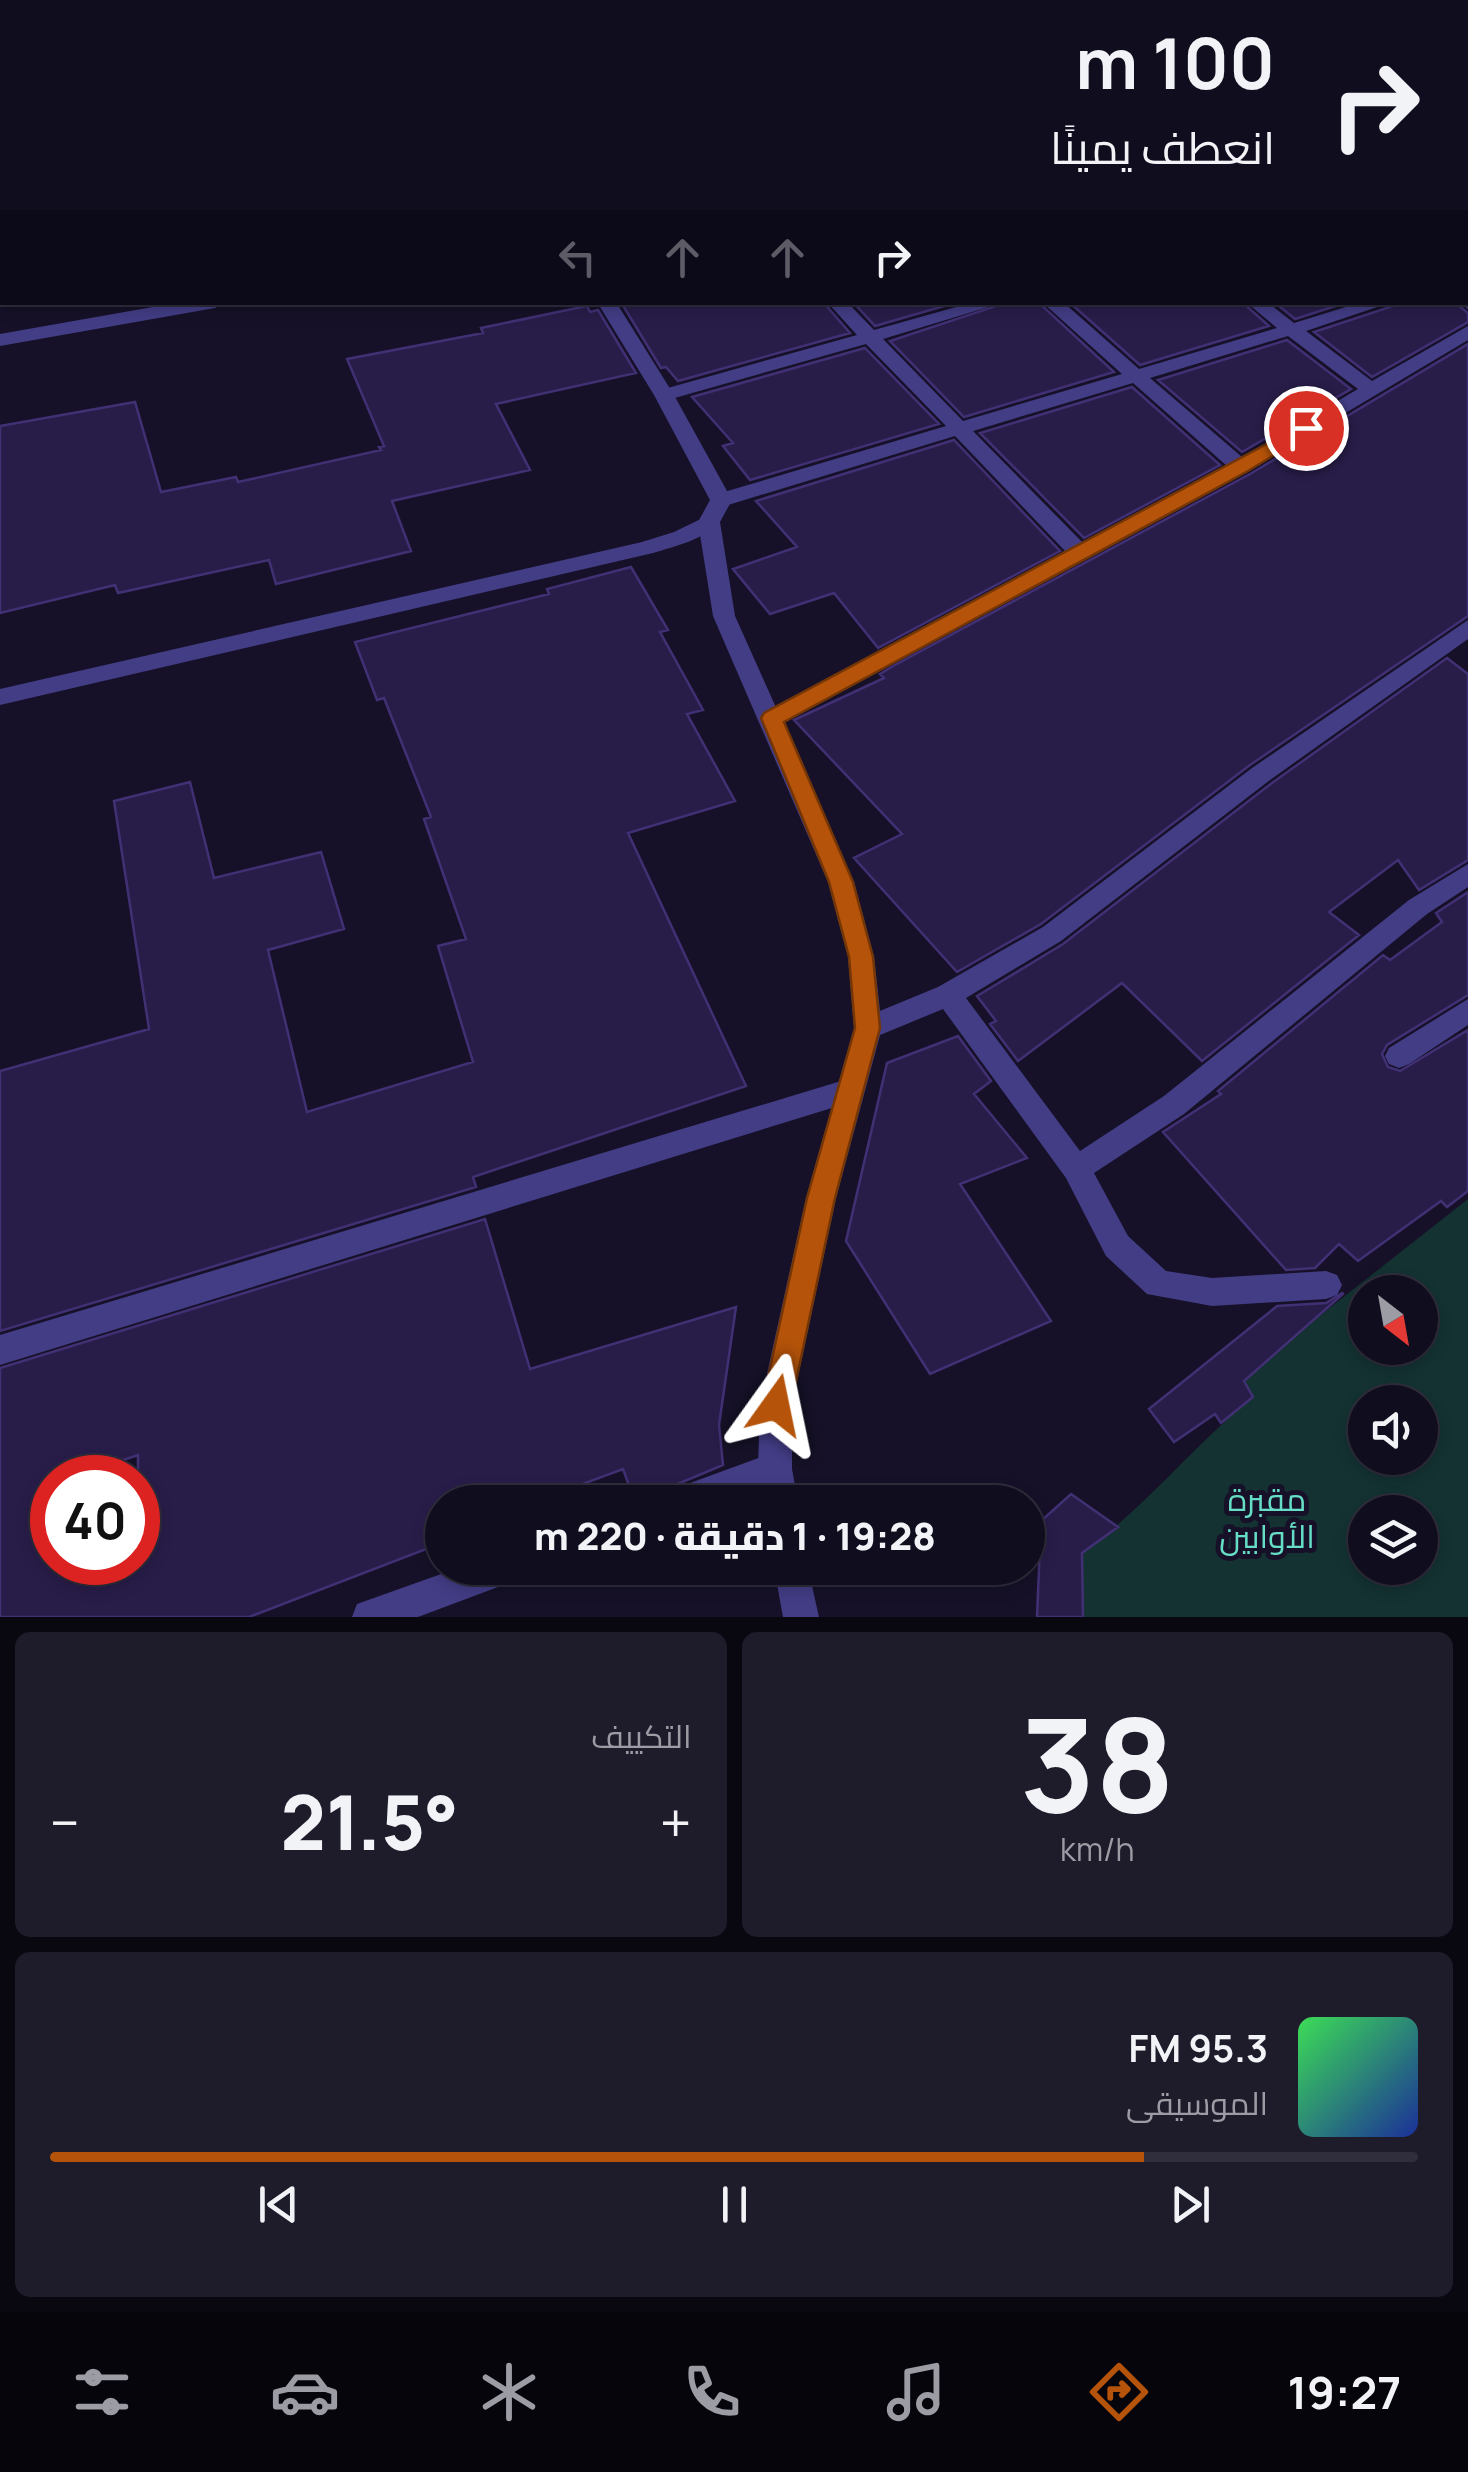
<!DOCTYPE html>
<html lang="ar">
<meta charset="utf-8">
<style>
body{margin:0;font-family:Manrope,Cairo,sans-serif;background:#1e1b2b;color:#f1f3f6;direction:rtl;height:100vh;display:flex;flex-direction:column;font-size:38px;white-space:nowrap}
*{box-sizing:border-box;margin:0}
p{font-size:32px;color:#9c9ca4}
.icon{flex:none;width:55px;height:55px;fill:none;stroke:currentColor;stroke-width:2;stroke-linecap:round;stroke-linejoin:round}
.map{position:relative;height:1617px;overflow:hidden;direction:ltr}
.panel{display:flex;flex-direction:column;gap:15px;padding:15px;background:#090710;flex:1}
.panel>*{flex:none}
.hud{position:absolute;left:0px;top:0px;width:1470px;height:305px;box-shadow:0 5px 15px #0003,0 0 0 2px #302d3c;direction:rtl;background:#100d1e;color:#f1f3f6;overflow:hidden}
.needle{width:65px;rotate:149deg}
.controls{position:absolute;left:1348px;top:1275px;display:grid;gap:20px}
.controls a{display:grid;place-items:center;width:90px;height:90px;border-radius:50%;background:#100d1e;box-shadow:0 5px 15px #0003,0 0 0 2px #302d3c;font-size:50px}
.speed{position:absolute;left:30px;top:1455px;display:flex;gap:20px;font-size:50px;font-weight:700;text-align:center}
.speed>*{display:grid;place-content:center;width:130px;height:130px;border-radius:50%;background:#100d1e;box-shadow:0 5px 15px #0003,0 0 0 2px #302d3c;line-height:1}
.speed .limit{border:15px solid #d22;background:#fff;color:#111}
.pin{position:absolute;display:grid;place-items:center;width:85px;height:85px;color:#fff;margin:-42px;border:5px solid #fff;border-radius:50%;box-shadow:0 2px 10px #0007}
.me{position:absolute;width:110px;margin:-55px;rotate:12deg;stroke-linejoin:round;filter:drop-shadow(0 0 8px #0008)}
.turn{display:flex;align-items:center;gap:35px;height:210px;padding:0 30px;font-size:45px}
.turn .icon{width:130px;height:130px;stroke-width:2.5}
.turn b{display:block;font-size:70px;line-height:85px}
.lanes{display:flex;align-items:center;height:95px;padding:0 30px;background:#0003;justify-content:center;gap:50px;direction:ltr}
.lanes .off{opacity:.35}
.big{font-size:75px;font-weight:800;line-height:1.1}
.panel .tile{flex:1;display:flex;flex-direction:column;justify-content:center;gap:15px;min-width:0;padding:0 35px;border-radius:15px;background:#1e1b2b}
.panel .dial{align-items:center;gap:0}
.dial b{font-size:130px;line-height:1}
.song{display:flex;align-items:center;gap:30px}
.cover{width:120px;height:120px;border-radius:15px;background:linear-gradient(135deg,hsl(130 70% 55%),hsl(230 70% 35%))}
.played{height:10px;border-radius:5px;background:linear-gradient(90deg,#b45309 80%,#302d3c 80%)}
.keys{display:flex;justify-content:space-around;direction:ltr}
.heat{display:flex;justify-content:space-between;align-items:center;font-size:55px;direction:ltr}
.panel .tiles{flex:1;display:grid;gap:15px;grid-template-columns:1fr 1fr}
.tile:last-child{grid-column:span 2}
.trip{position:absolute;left:425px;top:1485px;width:620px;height:100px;border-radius:50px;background:#100d1e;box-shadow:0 5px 15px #0003,0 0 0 2px #302d3c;font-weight:800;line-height:100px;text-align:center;direction:rtl}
.tab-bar{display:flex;height:160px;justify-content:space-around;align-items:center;background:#06050c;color:#9c9ca4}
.tab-bar .icon{width:70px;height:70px}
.tab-bar .current{color:#b45309}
.tab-bar b{font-size:45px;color:#f1f3f6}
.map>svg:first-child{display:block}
</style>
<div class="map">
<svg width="1468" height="1617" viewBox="0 0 1468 1617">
<rect width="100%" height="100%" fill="#161128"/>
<!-- green -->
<path fill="#143232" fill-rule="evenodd" d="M1468 1199V1617H1083L1082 1553C1145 1508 1193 1446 1253 1397L1244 1381 1308 1325ZM1365 1292H1420V1348H1365ZM1365 1402H1420V1458H1365ZM1365 1512H1420V1568H1365Z"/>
<!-- building -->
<path fill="#281d49" stroke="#413074" stroke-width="2.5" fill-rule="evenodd" d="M823 302 850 333 678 381 666 367 661 368 622 304Z
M853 302H958L875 326Z
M1008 302H1038L1114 372 964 417 890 341Z
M1069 302H1242L1269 326 1140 365Z
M1274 302H1348L1295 319Z
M1405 302H1454L1468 313V322L1372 377 1314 332Z
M587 306 590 312 598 310 636 373 496 404 530 470 392 501 411 551 276 584 269 560 118 593 115 585 0 613V426L135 402 161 492 236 477 238 482 381 450 379 447 384 446 347 359 483 333 481 328Z
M1287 340 1351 389 1242 452 1158 380Z
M1468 344V616L1250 765 1041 924 957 972 854 858 902 834 794 720 884 678 880 674 893 666 1250 474Z
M865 348 939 424 750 480 723 446 733 443 692 397Z
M1132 387 1220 465 1084 538 980 433Z
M954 440 1060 551 878 648 834 593 770 614 733 569 797 547 756 501Z
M631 567 668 630 660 632 703 710 687 714 735 801 628 833 746 1086 473 1177 476 1187 0 1331V1071L149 1029 114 801 190 782 214 878 321 852 344 929 268 950 307 1112 473 1062 438 946 466 939 424 819 431 817 384 698 377 700 355 642 549 594 547 589Z
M1447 658 1468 674V860L1419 890 1398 860 1329 912 1359 935 1202 1061 1122 983 1018 1061 990 1024 996 1021 977 996 1063 944 1272 783Z
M1468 892V995L1387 1045 1382 1054 1388 1067 1400 1071 1468 1030V1191L1447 1207 1441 1201 1358 1261 1339 1244 1315 1268 1286 1270 1163 1132 1221 1094 1218 1091 1383 955 1390 960 1442 922 1436 913Z
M958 1036 991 1081 974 1094 1027 1158 960 1184 1051 1321 930 1374 846 1241 887 1063Z
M485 1219 530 1369 736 1307 719 1425 723 1465 635 1502 623 1469 534 1502H442V1543L249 1617H0V1368ZM138 1455V1562H52L41 1487 52 1483V1478H70Z
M1342 1293 1343 1294 1244 1381 1253 1397 1221 1423 1215 1414 1174 1442 1149 1409 1277 1306 1326 1303Z
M1071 1494 1118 1527 1082 1553 1083 1617H1037L1041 1521Z"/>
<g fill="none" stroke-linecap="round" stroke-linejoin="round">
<!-- minor -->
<path fill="#433d86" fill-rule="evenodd" d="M1208 0H1225L1226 2H1209Z
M1373 0H1390L1391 2H1374Z
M2 120V130L0 131V121Z
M1468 297V309L1458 302H1468Z
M181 302H224L215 308 0 346V334Z
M827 302H847L874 330 974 302H1005L883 339 963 421 1122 374 1042 302H1063L1139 369 1277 328 1246 302H1267L1294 323 1362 302H1392L1306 331 1372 381 1468 326V340L1248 471 772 727 760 719 764 713 1066 552 955 436 728 505H714L710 500 714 495 946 426 866 344 664 401 654 395 657 391 857 335ZM1288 336 1358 389 1242 457 1150 378ZM1133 383 1227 466 1083 543 973 431Z
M709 515 720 522C703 540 676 546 653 553L0 705V689L642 542 674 532Z
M1468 620V639L1270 780 1061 941 966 998 1080 1151 1164 1096 1409 900 1468 864V887L1427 914 1184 1114 1094 1173 1128 1236 1166 1271 1212 1278 1326 1271 1337 1275 1342 1285 1337 1295 1326 1299 1212 1306 1147 1294 1106 1256 1066 1178 943 1009 868 1040 858 1036 854 1028 858 1020 938 987 1043 927 1252 768Z
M1468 999V1025L1409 1064 1399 1068 1389 1064 1385 1056 1389 1048Z
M851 1078 861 1081 865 1090 861 1099 0 1365V1335Z
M775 1452 787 1457 792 1469 787 1481 728 1502H666L671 1490Z
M458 1568H522L517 1580 418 1617H352L357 1604Z"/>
<!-- tertiary -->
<path fill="#433d86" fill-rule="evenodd" d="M597 302H616L674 395 732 500 720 522 735 616 854 882 874 957 882 1028 836 1198 792 1405V1469L798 1502H764L758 1469 760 1405 806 1198 854 1028 848 957 828 882 713 616 698 522 710 500 654 395Z
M774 1568H808L819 1617H783Z"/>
<!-- secondary -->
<path fill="#7d73fb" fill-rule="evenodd" d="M405 0H419L420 2H406Z"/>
</g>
<!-- route -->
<path fill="#b45309" stroke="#753606" stroke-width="2.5" d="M1306 423 1312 424V432L1248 471 784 722 853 882 873 957 880 1028 835 1198 791 1405 787 1415 776 1419 766 1415 762 1405 807 1198 855 1028 849 957 829 882 761 718 764 713Z"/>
<g text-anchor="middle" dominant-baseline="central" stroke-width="10" stroke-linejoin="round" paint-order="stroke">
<!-- near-park labels -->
<g font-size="32" fill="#66ddc5" stroke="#161128">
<text x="1267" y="1499">مقبرة<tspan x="1267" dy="37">الأوابين</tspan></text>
</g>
</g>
</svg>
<div class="controls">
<a><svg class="needle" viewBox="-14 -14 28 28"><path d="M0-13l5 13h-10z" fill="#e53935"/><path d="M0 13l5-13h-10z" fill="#9c9ca4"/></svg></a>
<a><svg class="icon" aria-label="sound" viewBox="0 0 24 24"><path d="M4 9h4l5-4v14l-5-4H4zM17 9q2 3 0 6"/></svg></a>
<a><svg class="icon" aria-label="layers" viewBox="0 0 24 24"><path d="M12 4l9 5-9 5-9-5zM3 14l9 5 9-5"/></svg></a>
</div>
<div class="speed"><div class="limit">40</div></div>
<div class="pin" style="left:1306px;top:428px;background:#d93025"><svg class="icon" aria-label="arrive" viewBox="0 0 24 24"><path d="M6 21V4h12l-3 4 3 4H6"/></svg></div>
<svg class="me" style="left:776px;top:1405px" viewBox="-20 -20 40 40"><path d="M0-17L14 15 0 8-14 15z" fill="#b45309" stroke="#fff" stroke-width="4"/></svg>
<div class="trip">19:28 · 1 دقيقة · 220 m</div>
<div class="hud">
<div class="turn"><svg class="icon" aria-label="right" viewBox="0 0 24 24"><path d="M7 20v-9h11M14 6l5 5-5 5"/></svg><div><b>100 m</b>انعطف يمينًا</div></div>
<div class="lanes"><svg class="icon off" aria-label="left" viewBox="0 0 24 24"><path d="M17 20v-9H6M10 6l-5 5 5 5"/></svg><svg class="icon off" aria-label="ahead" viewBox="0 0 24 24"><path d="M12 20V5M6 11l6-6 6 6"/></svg><svg class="icon off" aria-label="ahead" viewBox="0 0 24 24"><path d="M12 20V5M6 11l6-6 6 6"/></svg><svg class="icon" aria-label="right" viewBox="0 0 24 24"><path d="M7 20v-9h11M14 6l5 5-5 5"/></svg></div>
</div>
</div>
<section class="panel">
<div class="tiles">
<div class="tile dial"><b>38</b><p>km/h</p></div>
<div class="tile"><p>التكييف</p>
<div class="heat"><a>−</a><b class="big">21.5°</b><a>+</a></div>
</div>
<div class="tile">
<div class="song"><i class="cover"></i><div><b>95.3 FM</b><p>الموسيقى</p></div></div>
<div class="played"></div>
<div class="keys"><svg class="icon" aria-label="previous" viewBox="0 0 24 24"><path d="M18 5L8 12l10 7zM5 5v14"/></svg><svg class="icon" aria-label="pause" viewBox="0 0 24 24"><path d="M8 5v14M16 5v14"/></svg><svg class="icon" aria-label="next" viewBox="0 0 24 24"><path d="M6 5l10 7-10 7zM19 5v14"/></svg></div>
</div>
</div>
</section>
<nav class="tab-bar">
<b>19:27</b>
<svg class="icon current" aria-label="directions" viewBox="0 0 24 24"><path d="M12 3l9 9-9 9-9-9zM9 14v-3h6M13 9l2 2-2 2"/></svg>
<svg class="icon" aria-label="music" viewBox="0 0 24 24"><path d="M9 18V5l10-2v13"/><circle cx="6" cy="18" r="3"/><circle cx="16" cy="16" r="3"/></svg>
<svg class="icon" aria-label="phone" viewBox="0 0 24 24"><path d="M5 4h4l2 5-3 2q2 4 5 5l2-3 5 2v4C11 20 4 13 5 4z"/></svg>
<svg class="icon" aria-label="climate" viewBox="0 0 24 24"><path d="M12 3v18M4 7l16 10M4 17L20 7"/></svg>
<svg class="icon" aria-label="car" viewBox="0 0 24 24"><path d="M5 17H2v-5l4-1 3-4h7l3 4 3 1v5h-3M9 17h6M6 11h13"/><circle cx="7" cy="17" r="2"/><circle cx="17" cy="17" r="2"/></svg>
<svg class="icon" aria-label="filters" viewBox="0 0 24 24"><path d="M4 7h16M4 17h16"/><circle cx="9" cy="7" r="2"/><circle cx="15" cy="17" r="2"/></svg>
</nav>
